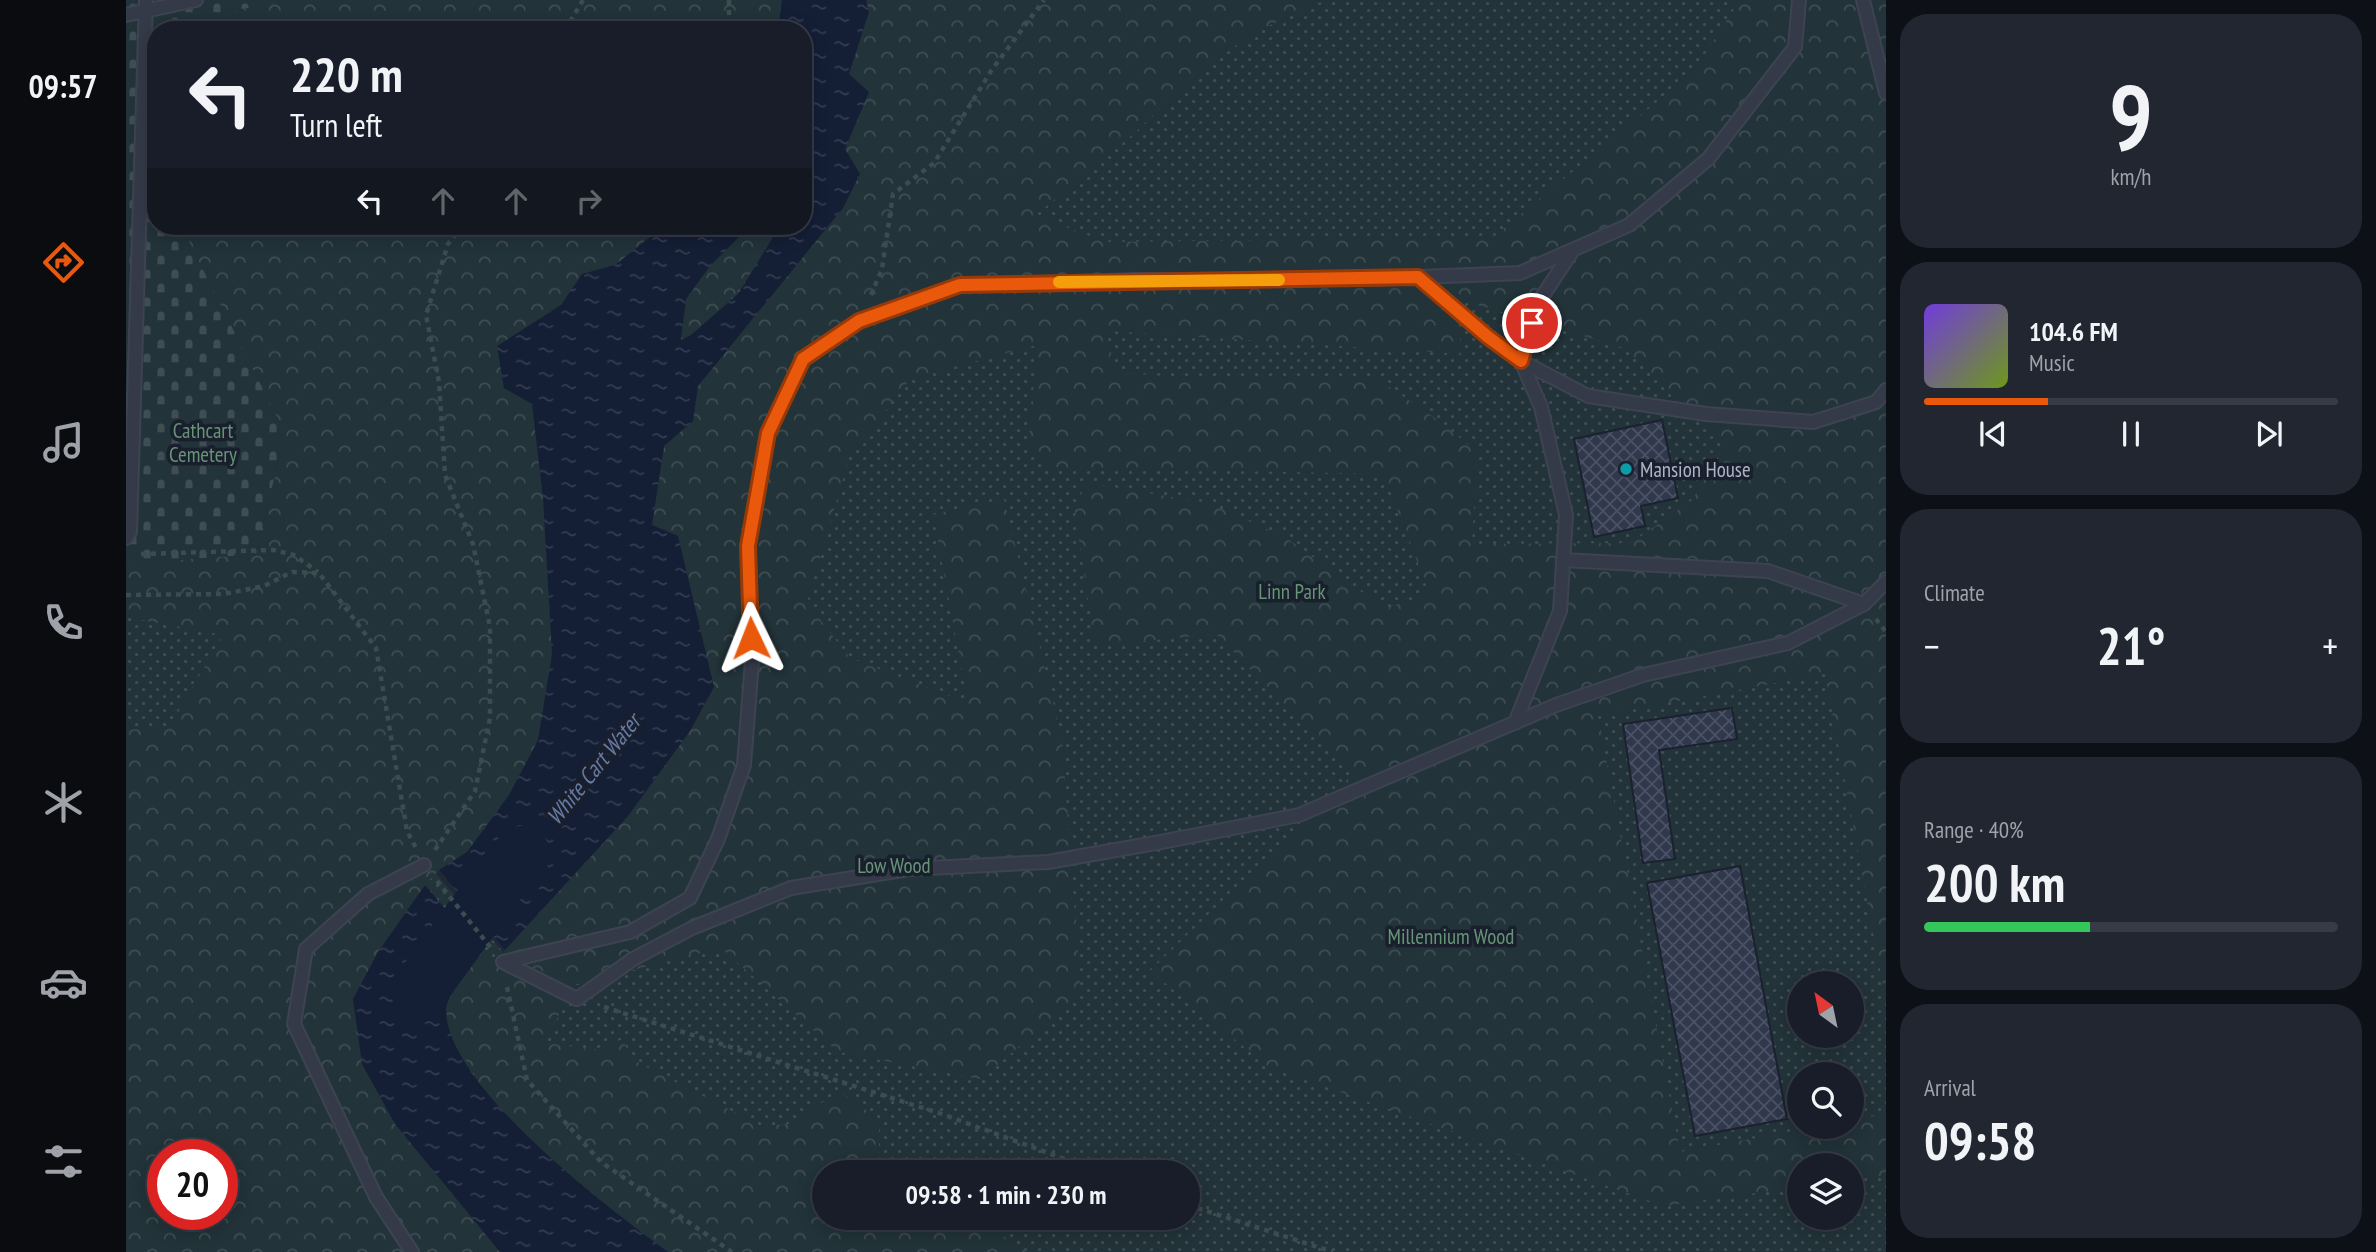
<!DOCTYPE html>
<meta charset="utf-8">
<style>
body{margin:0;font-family:"PT Sans Narrow",sans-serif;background:#212631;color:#f1f3f6;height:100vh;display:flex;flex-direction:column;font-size:26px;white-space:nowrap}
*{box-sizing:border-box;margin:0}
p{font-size:23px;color:#9fa2a8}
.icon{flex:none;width:38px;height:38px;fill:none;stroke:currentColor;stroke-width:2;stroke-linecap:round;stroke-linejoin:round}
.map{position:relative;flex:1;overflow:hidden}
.panel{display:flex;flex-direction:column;gap:14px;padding:14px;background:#0d1017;width:490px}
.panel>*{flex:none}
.hud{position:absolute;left:21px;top:21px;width:665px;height:214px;border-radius:28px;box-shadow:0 4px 18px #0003,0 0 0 2px #363b46;background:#181d29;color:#f1f3f6;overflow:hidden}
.needle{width:46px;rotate:327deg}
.tools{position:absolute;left:1661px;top:971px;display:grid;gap:14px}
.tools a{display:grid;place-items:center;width:77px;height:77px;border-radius:50%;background:#181d29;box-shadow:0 4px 18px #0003,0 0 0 2px #363b46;font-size:35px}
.speed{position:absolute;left:21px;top:1139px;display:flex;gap:14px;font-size:35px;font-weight:700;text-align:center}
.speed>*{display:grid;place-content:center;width:91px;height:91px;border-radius:50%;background:#181d29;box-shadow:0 4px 18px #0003,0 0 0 2px #363b46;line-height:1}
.speed .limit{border:10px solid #d22;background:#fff;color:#111}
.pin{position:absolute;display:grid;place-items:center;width:60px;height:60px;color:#fff;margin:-30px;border:4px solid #fff;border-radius:50%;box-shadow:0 2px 7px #0007}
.me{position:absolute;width:77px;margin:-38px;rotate:358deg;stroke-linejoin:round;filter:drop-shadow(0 0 5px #0008)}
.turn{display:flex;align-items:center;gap:24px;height:147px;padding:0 28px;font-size:32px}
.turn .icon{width:91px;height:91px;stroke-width:2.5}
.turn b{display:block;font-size:49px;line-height:60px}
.lanes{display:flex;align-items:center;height:66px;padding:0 28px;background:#0003;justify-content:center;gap:35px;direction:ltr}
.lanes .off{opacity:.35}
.big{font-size:52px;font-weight:800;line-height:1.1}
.panel .card{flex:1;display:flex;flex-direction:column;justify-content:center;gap:10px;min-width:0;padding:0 24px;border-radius:28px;background:#212631}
.panel .dial{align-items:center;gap:0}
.dial b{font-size:91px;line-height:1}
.song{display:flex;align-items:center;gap:21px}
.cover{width:84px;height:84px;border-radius:10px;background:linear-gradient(135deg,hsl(260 70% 55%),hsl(80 70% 35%))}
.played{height:7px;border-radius:4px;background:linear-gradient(90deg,#ea580c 30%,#363b46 30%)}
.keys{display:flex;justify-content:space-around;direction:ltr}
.heat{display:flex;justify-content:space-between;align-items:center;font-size:38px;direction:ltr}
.charge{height:10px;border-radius:5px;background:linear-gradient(90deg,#34c759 40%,#363b46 0)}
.trip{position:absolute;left:686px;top:1160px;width:388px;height:70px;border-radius:35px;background:#181d29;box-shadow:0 4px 18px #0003,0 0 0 2px #363b46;font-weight:800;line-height:70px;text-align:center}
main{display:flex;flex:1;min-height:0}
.menu{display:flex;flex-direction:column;width:126px;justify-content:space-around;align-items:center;background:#0a0c10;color:#9fa2a8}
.menu .icon{width:49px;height:49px}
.menu .on{color:#ea580c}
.menu b{font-size:32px;color:#f1f3f6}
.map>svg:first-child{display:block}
</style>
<main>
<nav class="menu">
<b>09:57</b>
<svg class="icon on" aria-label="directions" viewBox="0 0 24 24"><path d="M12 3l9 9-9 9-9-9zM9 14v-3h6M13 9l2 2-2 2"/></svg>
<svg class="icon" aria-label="music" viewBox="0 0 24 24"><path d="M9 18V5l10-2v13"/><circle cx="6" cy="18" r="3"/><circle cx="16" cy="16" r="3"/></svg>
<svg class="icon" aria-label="phone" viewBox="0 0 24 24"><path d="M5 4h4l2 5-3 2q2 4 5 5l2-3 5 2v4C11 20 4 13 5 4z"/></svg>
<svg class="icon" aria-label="climate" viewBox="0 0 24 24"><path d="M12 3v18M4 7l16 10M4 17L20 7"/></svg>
<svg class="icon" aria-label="car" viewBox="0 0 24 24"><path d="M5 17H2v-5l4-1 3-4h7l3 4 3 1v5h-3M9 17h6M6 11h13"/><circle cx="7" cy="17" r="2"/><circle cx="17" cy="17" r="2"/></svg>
<svg class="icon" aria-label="filters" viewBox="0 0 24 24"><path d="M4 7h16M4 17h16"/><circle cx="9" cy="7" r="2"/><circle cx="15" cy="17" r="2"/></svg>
</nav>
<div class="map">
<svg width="1760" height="1252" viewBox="0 0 1760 1252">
<defs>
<pattern id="green-dots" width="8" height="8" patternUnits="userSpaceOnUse" patternTransform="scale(1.75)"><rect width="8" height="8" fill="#223339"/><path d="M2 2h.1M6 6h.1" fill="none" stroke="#404e54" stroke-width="1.8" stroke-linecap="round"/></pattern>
<pattern id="forest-crowns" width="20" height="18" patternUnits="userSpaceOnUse" patternTransform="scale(1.75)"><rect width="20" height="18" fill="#223339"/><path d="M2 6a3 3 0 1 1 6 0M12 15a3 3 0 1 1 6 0" fill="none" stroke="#404e54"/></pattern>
<pattern id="cemetery-stones" width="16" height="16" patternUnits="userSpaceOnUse" patternTransform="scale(1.75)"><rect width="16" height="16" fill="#223339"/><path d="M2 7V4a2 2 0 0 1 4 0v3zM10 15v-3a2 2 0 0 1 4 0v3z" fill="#404e54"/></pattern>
<pattern id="water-ripples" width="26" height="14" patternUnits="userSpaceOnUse" patternTransform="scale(1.75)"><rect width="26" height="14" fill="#141e35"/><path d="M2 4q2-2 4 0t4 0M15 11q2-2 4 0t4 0" fill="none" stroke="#343c51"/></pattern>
<pattern id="building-cross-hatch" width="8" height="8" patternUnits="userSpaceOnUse" patternTransform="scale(1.75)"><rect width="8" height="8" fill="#2f384c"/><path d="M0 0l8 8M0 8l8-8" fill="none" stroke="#4b5264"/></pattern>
</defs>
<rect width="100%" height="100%" fill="#202737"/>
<!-- green -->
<path fill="url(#green-dots)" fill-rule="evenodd" d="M170 0H1760V1252H0V564L130 554 159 434 55 226H677V30H43ZM1673 984H1726V1036H1673ZM1673 1074H1726V1127H1673ZM37 1155H96V1214H37ZM1673 1166H1726V1218H1673ZM698 1172H1062V1218H698Z"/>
<!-- forest -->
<path fill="url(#forest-crowns)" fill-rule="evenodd" d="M170 0H656L652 30H43V21Z
M740 0H1199L1127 33 1071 74 1003 138 910 215 979 242 1366 238 1567 72 1614 0H1760V1002L1699 674 1472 716 1554 1152 1689 1127H1726V1120L1760 1114V1175L1726 1180V1166H1673V1187L1538 1206 1143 1067 1024 971 1227 774 1090 634 969 646 948 506 962 483 1082 503 1159 537 1258 608 1304 595 1258 474 922 467 902 452 911 345 784 379 723 458 681 603 724 658 842 703 807 514 878 499 936 739 955 996 854 1079 712 1052 595 948 447 985 420 1042 467 1050 497 1039 505 1059 635 1126 665 1124 713 1091 753 1119V1159L774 1172H698V1218H848L903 1252H542L501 1222 422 1157 360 1093 323 1034 320 1005 353 948 366 962 379 950 502 816 564 731 525 525 538 446 567 421 572 386 717 208 734 174 719 149 743 92 723 74 743 12ZM1332 299 1498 348 1601 444 1566 500 1505 543 1346 544 1351 452 1316 423 1249 377 1077 379 986 372 981 331 1335 354Z
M55 226H534L529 233 489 266 456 274 435 305 371 346 378 387 406 403 417 498 426 654 412 740 383 795 341 852 313 870 299 885 252 952 269 1124 374 1252H0V730L44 726 97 635 0 617V564L130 554 159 434ZM37 1155H96V1214H37Z
M624 226H654C628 269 602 316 555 340L560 299 584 266Z"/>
<!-- cemetery -->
<path fill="url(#cemetery-stones)" d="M0 0H170L44 21 43 30H30V226H55L159 433 130 554 0 564Z"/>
<!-- water -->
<path fill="url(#water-ripples)" d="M656 0H740L743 12 723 74 743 92 719 149 734 174 717 208 572 386 567 421 538 446 526 525 552 536 588 687 564 731 502 816 379 950 313 870 341 852 383 795 412 740 426 654 417 498 406 404 378 388 371 346 435 305 456 274 489 265 529 233 534 226H624L584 266 560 299 555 340 565 335 612 294 654 226H677V188L688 170 683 168 677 175V30H652Z
M299 885 353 948C346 960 320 998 320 1009 319 1085 483 1209 542 1252H374L269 1124 236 1064 227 999 252 952Z"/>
<!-- pier -->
<path fill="#202737" d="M313 870 379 950 377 952 310 873Z"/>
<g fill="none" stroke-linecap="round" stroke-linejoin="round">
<!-- river -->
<path stroke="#141e35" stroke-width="56" d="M293 991 373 881 396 854"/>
</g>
<!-- building -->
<path fill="url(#building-cross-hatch)" stroke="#1b212e" stroke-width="2" d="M1536 420 1552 498 1515 506 1519 526 1468 537 1448 439Z
M1606 708 1611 739 1533 750 1549 859 1517 863 1497 724Z
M1614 866 1661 1119 1569 1136 1521 883Z"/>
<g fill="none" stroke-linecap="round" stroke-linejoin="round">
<defs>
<path id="lane" d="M1737 0 1760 93
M0 15 70 0
M1447 250 1412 303 1395 361 1462 396 1580 414 1687 422 1750 402 1760 390
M1292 277 1362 337 1395 361 1415 407 1440 515 1434 611 1389 723
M0 538 4 532 20 0
M1437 560 1642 571 1738 604
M377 962 504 932 564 898 592 839 618 765 626 661 622 546 642 433 677 359 733 321 834 285 1012 280 1245 279 1394 273 1503 225 1582 159 1669 47 1673 0
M377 962 451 999 507 959 566 928 665 888 783 869 922 862 1035 842 1173 815 1430 705 1517 675 1662 643 1738 604 1760 582
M286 1252 250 1197 168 1024 180 949 242 894 298 865"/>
</defs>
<!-- lane casing -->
<use href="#lane" stroke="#3d4352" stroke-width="16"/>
<!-- path -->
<path stroke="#3b4d51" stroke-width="4.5" stroke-dasharray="5 5" stroke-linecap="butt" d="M603 0V30
M439 30 457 0
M745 295 756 269 767 194 808 163 865 71 918 0
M15 554 147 550 168 555 192 572
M0 595 98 594 138 586 166 572 193 573 250 648 281 831 290 848
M1750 619 1760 632
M309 850 349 791 364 718V627L347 544 319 475 313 382 300 315 322 244 336 226
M311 881 365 948
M381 987 401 1080 475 1162 606 1252
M478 1007 813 1113 974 1172
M1062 1205 1207 1252"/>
<!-- lane -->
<use href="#lane" stroke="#343a48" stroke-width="12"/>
</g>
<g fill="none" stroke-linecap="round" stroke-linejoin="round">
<defs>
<path id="route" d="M625 638 622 546 642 433 677 359 733 321 834 285 1292 277 1362 337 1395 361 1406 323"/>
</defs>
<!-- route casing -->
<use href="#route" stroke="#983908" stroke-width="18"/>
<!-- route -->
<use href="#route" stroke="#ea580c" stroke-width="12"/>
<!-- slow -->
<path stroke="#f59e0b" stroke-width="12" d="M933 282 1153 280"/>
</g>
<!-- markers -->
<circle fill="#0f9aa8" stroke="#191f2c" stroke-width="2.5" cx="1500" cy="469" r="7"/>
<g text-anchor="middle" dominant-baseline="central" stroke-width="7" stroke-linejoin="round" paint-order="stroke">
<!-- park labels -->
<g font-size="21" fill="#659576" stroke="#191f2c">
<text x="77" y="430">Cathcart<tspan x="77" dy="24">Cemetery</tspan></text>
<text x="1166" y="591">Linn Park</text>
<text x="768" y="865">Low Wood</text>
<text x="1325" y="936">Millennium Wood</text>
</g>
<!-- poi labels -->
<g font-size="21" fill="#aeb4c5" stroke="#191f2c" text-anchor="start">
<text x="1514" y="469">Mansion House</text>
</g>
<!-- water labels -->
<g font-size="23" font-style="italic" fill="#667aa4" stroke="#191f2c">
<text transform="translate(467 769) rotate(-51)">White Cart Water</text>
</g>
</g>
</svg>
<div class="tools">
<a><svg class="needle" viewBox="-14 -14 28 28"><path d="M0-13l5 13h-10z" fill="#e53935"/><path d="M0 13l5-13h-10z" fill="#9fa2a8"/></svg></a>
<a><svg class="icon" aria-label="search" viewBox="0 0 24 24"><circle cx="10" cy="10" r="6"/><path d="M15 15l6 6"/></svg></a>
<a><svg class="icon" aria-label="layers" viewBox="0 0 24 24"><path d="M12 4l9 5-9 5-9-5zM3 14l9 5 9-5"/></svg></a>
</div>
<div class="speed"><div class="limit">20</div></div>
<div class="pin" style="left:1406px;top:323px;background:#d93025"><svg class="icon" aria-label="arrive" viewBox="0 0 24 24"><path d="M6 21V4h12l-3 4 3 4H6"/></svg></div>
<svg class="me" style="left:625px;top:638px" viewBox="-20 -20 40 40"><path d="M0-17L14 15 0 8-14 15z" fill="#ea580c" stroke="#fff" stroke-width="4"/></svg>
<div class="trip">09:58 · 1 min · 230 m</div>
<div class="hud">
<div class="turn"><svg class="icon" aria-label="left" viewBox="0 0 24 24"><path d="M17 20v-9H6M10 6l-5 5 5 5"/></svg><div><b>220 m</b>Turn left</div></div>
<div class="lanes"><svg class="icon" aria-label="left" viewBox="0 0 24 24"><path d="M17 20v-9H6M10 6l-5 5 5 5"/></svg><svg class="icon off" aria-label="ahead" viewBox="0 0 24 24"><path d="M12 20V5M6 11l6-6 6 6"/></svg><svg class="icon off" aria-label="ahead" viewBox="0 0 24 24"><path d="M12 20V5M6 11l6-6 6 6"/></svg><svg class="icon off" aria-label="right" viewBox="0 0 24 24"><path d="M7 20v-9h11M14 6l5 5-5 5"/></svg></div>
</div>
</div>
<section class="panel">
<div class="card dial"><b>9</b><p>km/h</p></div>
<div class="card">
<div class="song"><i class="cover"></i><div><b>104.6 FM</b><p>Music</p></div></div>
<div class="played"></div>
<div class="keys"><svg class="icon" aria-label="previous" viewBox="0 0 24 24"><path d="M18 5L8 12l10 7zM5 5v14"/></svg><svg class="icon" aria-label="pause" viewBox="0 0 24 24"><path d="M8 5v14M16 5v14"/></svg><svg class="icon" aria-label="next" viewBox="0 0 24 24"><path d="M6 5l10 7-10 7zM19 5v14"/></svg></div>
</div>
<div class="card"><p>Climate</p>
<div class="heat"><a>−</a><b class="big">21°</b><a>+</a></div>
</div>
<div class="card"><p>Range · 40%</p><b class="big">200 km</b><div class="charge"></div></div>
<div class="card"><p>Arrival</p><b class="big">09:58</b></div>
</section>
</main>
